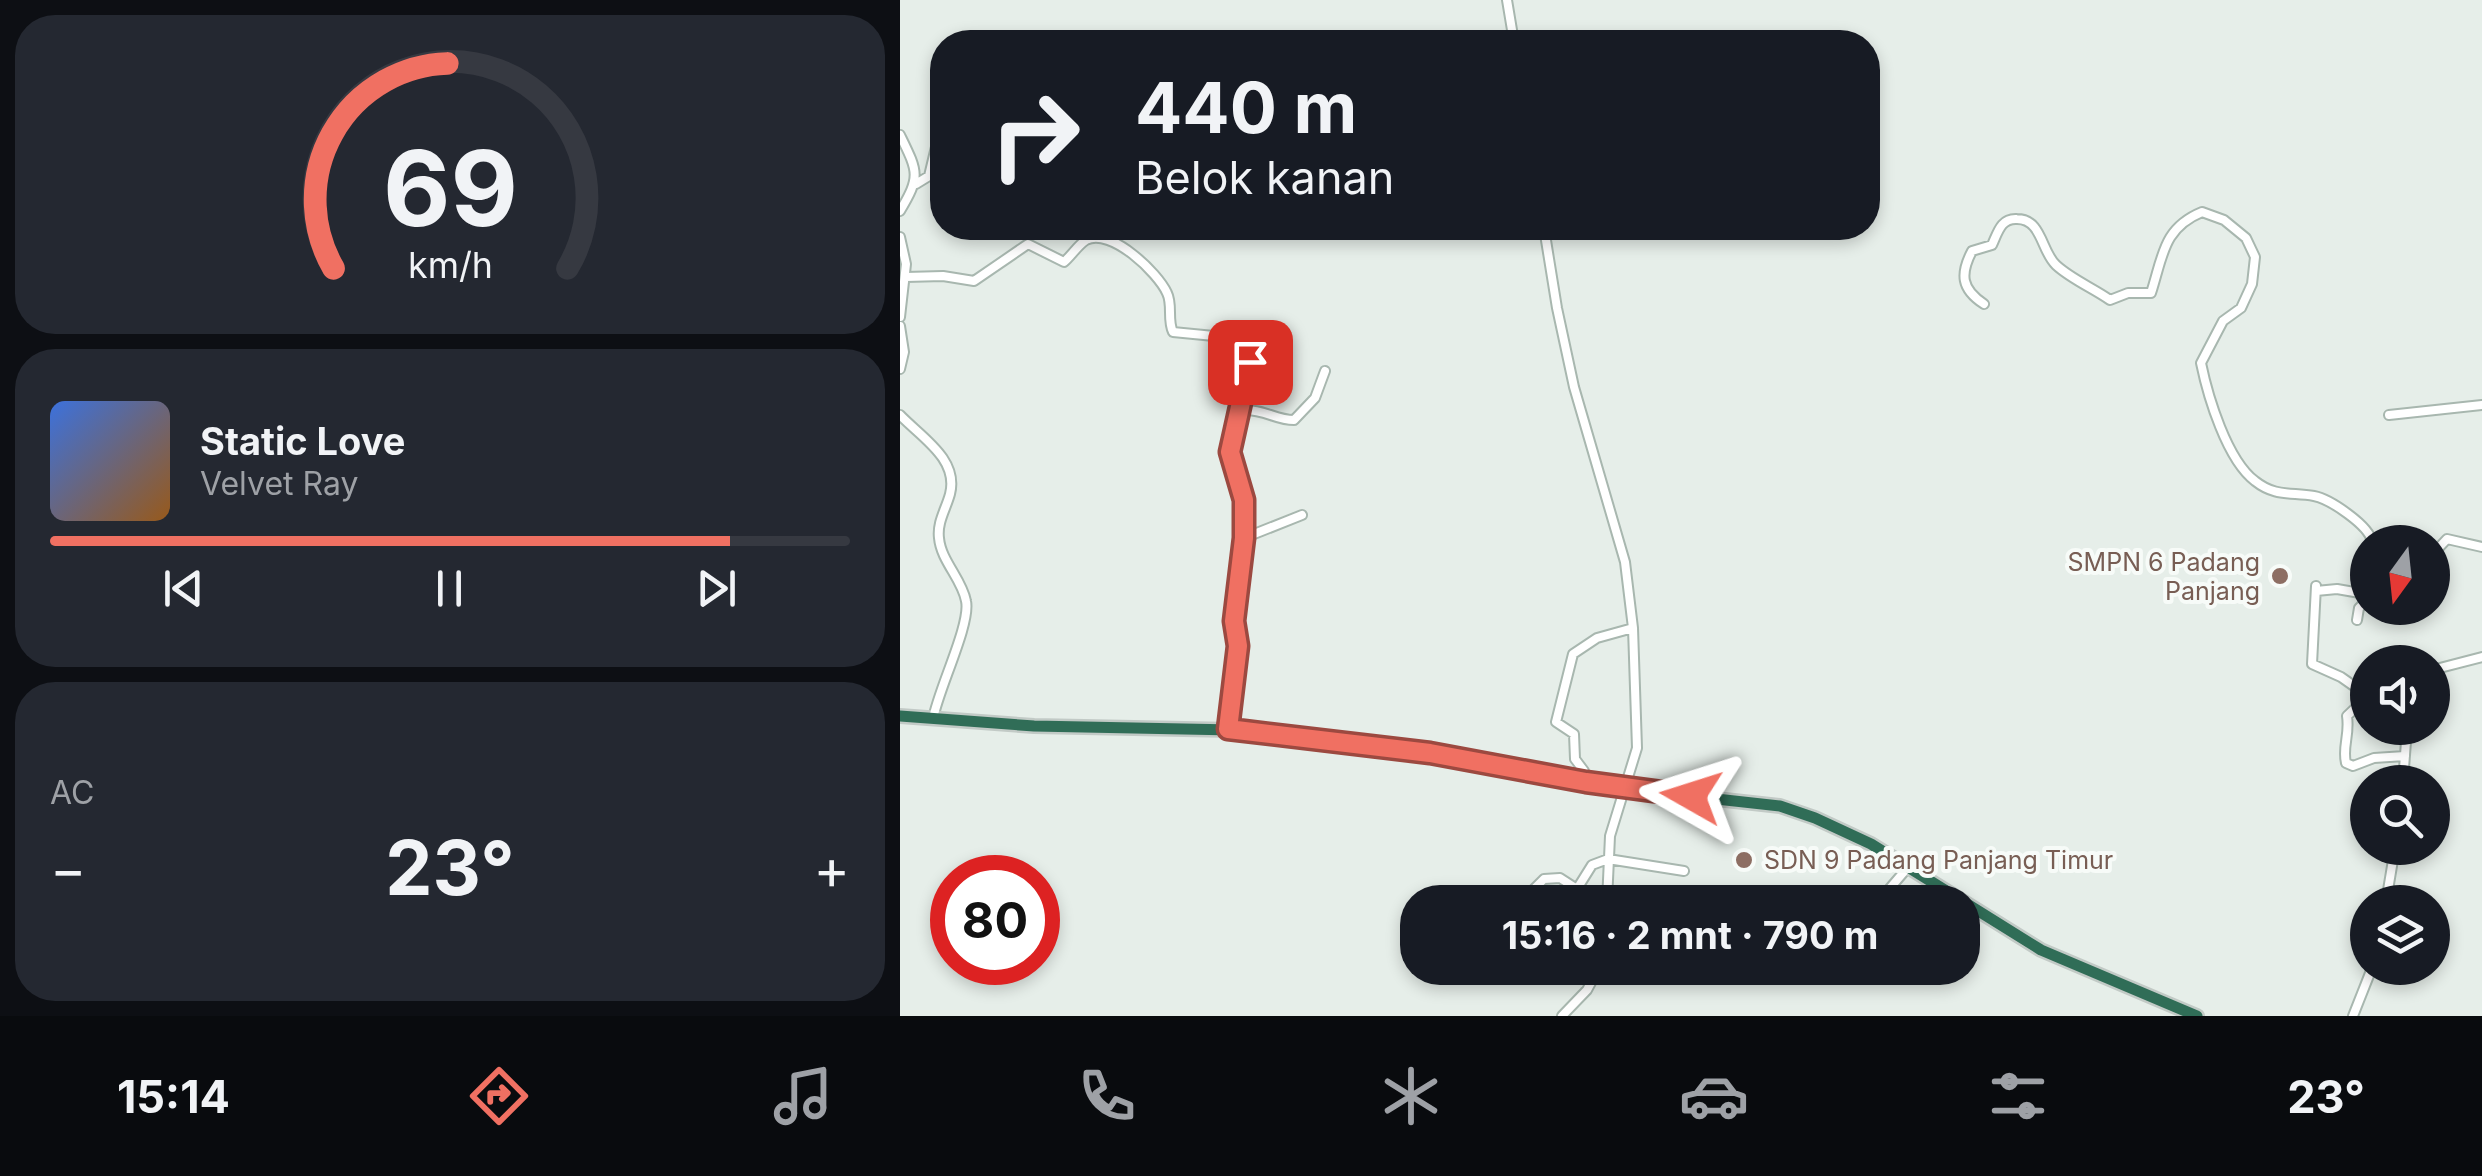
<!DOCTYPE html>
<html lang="id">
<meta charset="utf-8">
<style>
body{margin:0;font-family:Inter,sans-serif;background:#242831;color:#f1f3f6;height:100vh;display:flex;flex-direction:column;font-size:38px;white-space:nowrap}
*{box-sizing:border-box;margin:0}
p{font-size:32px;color:#9ea1a6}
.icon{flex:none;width:55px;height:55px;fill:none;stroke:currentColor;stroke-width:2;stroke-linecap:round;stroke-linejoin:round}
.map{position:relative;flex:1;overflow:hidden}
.details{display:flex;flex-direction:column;gap:15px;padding:15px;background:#0d0f14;width:900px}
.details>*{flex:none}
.top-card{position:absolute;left:30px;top:30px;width:950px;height:210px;border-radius:40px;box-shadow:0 5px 15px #0003;background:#171b24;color:#f1f3f6;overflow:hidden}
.needle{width:65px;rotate:195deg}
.fabs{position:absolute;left:1450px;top:525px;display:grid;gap:20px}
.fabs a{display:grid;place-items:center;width:100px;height:100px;border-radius:50%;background:#171b24;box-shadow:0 5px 15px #0003;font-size:50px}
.speed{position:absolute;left:30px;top:855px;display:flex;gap:20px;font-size:50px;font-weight:700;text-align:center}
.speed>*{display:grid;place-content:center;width:130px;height:130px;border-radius:50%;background:#171b24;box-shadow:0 5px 15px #0003;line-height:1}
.speed .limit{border:15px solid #d22;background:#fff;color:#111}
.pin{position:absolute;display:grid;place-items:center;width:85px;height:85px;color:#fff;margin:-42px;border-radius:20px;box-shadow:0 5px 15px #0006}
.me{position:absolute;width:110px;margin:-55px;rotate:276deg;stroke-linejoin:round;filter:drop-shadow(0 0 8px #0008)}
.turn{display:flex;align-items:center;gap:35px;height:210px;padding:0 40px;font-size:45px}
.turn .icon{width:130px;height:130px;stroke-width:2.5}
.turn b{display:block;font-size:70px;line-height:85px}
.big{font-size:75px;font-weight:700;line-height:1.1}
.details .card{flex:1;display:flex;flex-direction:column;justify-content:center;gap:15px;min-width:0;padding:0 35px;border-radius:40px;background:#242831}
.details .dial{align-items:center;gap:0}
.dial svg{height:260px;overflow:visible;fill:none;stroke:#363941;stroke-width:7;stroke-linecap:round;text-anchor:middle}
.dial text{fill:#f1f3f6;stroke:none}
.song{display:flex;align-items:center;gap:30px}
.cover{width:120px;height:120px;border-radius:15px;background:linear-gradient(135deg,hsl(220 70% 55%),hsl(30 70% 35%))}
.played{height:10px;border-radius:5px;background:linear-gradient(90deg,#f07062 85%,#363941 85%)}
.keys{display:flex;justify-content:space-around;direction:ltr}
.heat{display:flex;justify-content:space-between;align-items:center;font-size:55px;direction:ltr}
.trip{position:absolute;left:500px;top:885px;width:580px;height:100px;border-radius:40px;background:#171b24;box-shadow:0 5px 15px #0003;font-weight:700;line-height:100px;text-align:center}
.menu{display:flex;height:160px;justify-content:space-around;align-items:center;background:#090b0e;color:#9ea1a6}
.menu .icon{width:70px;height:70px}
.menu .selected{color:#f07062}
.menu b{font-size:45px;color:#f1f3f6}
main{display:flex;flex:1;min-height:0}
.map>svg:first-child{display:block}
</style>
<main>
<section class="details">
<div class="card dial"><svg viewBox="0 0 100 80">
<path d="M14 69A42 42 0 1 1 86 69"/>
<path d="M14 69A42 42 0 0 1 49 6" stroke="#f07062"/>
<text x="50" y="56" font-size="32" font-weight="700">69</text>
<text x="50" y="72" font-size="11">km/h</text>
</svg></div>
<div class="card">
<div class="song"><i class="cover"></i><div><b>Static Love</b><p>Velvet Ray</p></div></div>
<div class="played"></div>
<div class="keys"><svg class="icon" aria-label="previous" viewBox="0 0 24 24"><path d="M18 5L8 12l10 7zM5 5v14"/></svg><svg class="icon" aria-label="pause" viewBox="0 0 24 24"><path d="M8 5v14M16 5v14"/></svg><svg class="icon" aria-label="next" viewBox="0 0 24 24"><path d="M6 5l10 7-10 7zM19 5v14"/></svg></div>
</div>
<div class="card"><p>AC</p>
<div class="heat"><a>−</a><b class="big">23°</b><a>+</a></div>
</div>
</section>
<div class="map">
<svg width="1582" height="1016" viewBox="0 0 1582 1016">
<rect width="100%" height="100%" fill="#e6eee9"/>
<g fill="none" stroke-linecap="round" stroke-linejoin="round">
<defs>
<path id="minor" d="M607 0 614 42
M0 135C18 172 21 176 0 211
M16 184 29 176 42 122
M644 228 657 308 674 387 725 562 733 628 737 748 710 836 707 902
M0 237 6 264 0 317
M6 277 43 276 74 281 128 244 164 262C171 256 178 245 186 240 211 227 258 273 267 293 273 305 267 320 273 332L324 337 336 344 350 362 330 452 343 495 344 538 340 589 334 617 338 646 328 729
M1084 304C1061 289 1060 274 1072 251L1092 245C1098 232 1101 218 1117 219 1142 219 1141 251 1156 265 1171 279 1193 288 1210 300L1228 293H1251C1263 256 1263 228 1302 212L1324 220 1346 238 1355 257 1352 284 1341 308 1323 321 1301 363C1308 397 1327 460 1355 481 1375 497 1391 492 1414 496 1430 499 1470 526 1472 542
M0 326 4 352 0 369
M342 410C365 409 375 420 394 420L415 398 425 371
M0 415C21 437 59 459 50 494 46 509 37 522 39 538 41 561 62 579 66 601 71 624 38 690 33 719
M1489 415 1582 405
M344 538 402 515
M1505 541 1512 542
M1532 555 1547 539 1582 547
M1416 586 1412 664 1441 677 1468 696
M1416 591 1437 589 1460 593 1468 587
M1457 620 1459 608 1468 599
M1532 670 1582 657
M1467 697 1447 716C1450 735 1442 747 1446 763L1453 766 1474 758 1505 756
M686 782 684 771 675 759 674 734 656 722 673 654 697 638 733 628
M1503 782 1507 728
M979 901 1009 866
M621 902 644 879 660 878 677 889 692 865 708 859 784 871
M1486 902 1495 848
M662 1016 687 990 699 968
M1453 1016 1472 968"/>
<path id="highway" d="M0 716 134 726 334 730 456 743 726 789 880 806 915 818 971 844 1141 950 1297 1016"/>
</defs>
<!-- minor casing -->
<use href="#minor" stroke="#a8b7af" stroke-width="12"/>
<!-- highway casing -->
<use href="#highway" stroke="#c2cac6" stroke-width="16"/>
<!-- minor -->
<use href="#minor" stroke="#fff" stroke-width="8"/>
<!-- highway -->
<use href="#highway" stroke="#306d57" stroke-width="11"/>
</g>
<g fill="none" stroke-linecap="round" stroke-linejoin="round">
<defs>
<path id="route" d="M350 362 330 452 344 500V538L334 621 338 646 328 729 530 753 686 782 791 796"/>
</defs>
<!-- route casing -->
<use href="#route" stroke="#9c4940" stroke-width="25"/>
<!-- route -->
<use href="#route" stroke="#f07062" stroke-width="18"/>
</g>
<!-- markers -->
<g fill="#8d6e63" stroke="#f7fbf8" stroke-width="4">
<circle cx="1380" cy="576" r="10"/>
<circle cx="844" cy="860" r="10"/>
</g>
<g text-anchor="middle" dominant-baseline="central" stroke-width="8" stroke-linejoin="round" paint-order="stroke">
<!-- education labels -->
<g font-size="25" fill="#785e54" stroke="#f7fbf8" text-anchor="end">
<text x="1360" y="562">SMPN 6 Padang<tspan x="1360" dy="29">Panjang</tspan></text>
<text x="864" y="860" text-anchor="start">SDN 9 Padang Panjang Timur</text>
</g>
</g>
</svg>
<div class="fabs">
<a><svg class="needle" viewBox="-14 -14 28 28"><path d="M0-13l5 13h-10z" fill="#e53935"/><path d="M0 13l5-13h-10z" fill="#9ea1a6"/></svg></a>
<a><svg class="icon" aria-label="sound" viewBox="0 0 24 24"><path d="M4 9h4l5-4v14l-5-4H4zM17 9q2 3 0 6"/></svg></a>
<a><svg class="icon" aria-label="search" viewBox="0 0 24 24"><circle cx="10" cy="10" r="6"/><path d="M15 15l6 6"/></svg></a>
<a><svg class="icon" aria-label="layers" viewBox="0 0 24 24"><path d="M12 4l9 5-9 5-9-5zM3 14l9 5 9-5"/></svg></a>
</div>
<div class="speed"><div class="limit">80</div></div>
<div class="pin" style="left:350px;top:362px;background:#d93025"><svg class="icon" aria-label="arrive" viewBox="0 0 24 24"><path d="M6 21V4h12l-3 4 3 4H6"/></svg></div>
<svg class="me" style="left:791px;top:796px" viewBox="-20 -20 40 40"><path d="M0-17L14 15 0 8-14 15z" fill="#f07062" stroke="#fff" stroke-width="4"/></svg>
<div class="trip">15:16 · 2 mnt · 790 m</div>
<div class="top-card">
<div class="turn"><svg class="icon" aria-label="right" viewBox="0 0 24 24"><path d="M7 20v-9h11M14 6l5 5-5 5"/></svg><div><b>440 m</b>Belok kanan</div></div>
</div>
</div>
</main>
<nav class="menu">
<b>15:14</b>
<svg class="icon selected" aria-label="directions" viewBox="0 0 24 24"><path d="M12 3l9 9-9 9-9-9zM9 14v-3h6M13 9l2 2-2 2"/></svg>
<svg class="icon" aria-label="music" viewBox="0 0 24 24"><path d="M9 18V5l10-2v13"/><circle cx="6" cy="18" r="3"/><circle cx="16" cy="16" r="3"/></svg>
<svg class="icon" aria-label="phone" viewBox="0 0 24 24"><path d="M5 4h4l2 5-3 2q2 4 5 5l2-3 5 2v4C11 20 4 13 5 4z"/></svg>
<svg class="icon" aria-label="climate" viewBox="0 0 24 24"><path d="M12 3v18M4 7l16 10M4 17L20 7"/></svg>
<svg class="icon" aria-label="car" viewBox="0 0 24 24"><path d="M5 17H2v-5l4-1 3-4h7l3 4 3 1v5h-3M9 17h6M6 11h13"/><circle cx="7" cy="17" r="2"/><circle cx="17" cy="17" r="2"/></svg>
<svg class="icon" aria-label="filters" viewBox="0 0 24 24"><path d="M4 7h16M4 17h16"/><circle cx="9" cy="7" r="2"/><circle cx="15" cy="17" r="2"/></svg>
<b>23°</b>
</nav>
